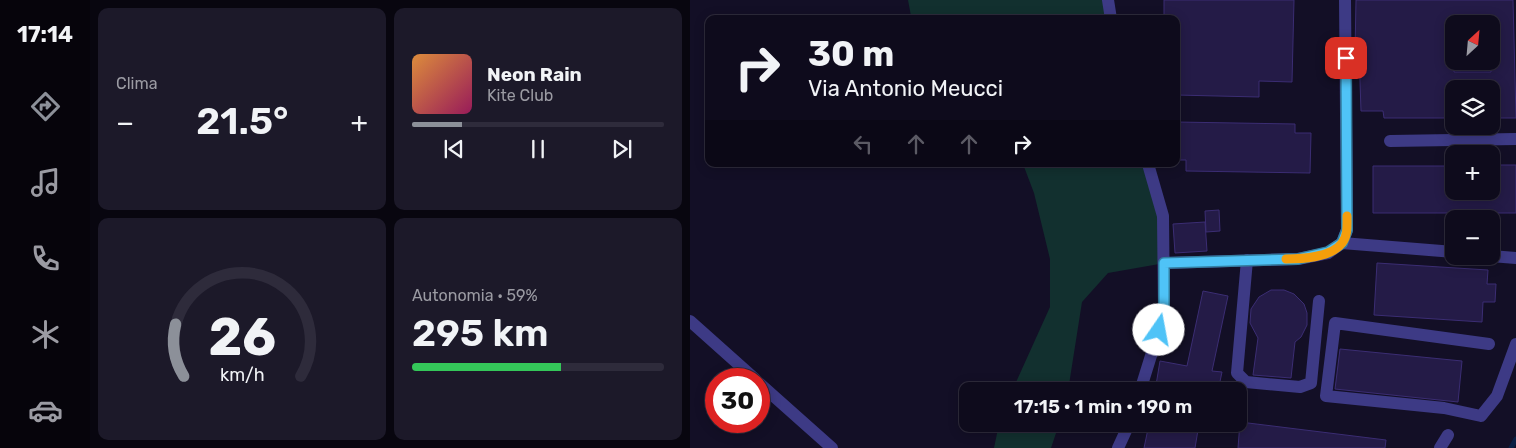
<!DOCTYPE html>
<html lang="it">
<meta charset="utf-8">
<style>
body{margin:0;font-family:Rubik,sans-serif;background:#1c1929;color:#f1f3f6;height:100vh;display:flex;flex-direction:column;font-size:19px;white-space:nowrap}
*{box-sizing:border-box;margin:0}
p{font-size:16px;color:#9b9ba3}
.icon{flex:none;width:28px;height:28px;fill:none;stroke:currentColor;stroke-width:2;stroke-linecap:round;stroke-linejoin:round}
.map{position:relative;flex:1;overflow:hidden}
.sheet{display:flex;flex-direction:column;gap:8px;padding:8px;background:#08060f;width:600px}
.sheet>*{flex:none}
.guide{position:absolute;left:15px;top:15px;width:475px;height:152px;border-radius:10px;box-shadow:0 2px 12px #0003,0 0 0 1px #2e2b3b;background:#0e0b1c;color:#f1f3f6;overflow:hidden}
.needle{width:32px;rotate:26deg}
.tools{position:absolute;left:755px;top:15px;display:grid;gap:10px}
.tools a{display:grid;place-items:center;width:55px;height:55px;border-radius:10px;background:#0e0b1c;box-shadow:0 2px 12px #0003,0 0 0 1px #2e2b3b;font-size:25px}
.speed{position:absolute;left:15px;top:368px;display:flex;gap:10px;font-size:25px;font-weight:700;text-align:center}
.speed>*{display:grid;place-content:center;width:65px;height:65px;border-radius:50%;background:#0e0b1c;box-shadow:0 2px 12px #0003,0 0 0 1px #2e2b3b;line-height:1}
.speed .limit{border:8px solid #d22;background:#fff;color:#111}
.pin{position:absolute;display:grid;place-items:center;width:42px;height:42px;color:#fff;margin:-21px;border-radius:10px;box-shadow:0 2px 8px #0006}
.me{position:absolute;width:55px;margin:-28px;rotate:12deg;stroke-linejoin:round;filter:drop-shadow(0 0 4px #0008)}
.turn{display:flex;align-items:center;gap:18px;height:105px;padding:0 20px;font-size:22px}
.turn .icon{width:65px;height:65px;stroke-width:2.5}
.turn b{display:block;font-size:35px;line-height:42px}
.lanes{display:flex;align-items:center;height:48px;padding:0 20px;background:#0003;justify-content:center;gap:25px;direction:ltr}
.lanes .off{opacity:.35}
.big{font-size:38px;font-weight:600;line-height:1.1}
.sheet .widget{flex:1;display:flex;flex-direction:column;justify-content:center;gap:8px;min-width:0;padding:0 18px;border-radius:10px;background:#1c1929}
.sheet .dial{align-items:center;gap:0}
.dial svg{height:130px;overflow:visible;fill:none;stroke:#2e2b3b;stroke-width:7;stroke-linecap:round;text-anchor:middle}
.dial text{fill:#f1f3f6;stroke:none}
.song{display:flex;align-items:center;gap:15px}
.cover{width:60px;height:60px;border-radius:8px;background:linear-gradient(135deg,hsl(30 70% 55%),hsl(330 70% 35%))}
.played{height:5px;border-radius:2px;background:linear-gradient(90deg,#8c9099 20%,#2e2b3b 20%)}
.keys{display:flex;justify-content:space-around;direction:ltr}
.heat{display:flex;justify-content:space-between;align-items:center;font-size:28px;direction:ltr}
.charge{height:8px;border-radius:4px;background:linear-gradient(90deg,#34c759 59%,#2e2b3b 0)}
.sheet .tiles{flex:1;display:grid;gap:8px;grid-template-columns:repeat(2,1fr)}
.trip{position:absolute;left:269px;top:382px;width:288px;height:50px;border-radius:10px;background:#0e0b1c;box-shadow:0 2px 12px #0003,0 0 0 1px #2e2b3b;font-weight:600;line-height:50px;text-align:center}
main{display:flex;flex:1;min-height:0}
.dock{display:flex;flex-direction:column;width:90px;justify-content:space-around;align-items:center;background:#06040b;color:#9b9ba3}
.dock .icon{width:35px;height:35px}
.dock .on{color:#8c9099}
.dock b{font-size:22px;color:#f1f3f6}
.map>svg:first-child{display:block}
</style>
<main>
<nav class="dock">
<b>17:14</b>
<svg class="icon on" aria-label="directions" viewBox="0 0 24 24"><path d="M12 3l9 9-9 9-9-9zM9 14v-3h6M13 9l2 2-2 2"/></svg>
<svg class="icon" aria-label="music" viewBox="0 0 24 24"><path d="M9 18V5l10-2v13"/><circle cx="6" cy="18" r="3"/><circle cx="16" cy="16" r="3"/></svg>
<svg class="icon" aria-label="phone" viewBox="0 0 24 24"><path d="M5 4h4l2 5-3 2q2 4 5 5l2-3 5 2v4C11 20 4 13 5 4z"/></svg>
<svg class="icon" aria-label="climate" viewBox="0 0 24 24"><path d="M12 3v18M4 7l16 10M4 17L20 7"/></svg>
<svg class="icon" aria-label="car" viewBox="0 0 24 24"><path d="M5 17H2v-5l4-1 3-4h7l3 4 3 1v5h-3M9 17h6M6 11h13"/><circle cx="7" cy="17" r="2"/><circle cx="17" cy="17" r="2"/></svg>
</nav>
<section class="sheet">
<div class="tiles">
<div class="widget"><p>Clima</p>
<div class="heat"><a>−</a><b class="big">21.5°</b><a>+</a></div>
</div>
<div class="widget">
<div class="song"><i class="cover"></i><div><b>Neon Rain</b><p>Kite Club</p></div></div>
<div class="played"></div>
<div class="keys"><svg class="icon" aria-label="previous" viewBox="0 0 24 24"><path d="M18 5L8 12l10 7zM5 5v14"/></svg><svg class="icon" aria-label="pause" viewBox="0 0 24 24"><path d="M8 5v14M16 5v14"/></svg><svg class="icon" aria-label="next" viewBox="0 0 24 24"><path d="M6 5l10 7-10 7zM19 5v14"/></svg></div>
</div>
<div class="widget dial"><svg viewBox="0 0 100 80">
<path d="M14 69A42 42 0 1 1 86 69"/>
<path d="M14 69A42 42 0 0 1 9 37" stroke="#8c9099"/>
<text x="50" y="56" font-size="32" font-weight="700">26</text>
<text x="50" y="72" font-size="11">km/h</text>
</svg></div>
<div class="widget"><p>Autonomia · 59%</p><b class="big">295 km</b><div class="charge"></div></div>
</div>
</section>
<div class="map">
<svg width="826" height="448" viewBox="0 0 826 448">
<rect width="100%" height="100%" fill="#130f26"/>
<!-- green -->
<path fill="#12302f" d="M218 0H418L421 19H225L221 16Z
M333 164H458L473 216 475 263 418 273 392 302 378 391H322L360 307V259L344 193Z
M309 424H369L361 448H304Z"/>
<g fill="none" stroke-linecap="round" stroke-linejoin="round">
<!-- stream -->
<path stroke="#0a1f44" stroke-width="5" d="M821 448 826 439"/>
</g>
<!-- building -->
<path fill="#241b47" stroke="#3b2d73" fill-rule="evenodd" d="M474 0H604L602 82 569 81V97L486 95V19H474Z
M666 0H823L826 118H801V89H764V118H694L693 111H671L669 52H665ZM764 24H801V72H764Z
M486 122 605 124V133H621L620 173 496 171V160H486Z
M801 165H826V213H683V166H764V191H801Z
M529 210 530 231 516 232 515 211Z
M515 222 517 251 485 253 483 224Z
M687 263 798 270 797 284H806L805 302H793L792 322 684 315Z
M581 290H594L604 294 614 304 617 313V325L611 337 605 342 601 378 563 375 568 338 560 323 561 309 569 297Z
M513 291 538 296 522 371 532 372 528 391 516 389 515 391H465L470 361 497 366Z
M650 349 772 361 768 402 645 389Z
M550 422 696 440 695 448H548Z
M459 424H509L505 448H454Z"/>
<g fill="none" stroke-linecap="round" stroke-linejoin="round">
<!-- minor -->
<path stroke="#3d3a85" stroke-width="12" d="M418 0 421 19
M700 141 826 139
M652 243 764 252
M801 256 826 258
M557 260 547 373 556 382 610 387 621 383 629 301
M475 263 608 259 638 253 652 243 657 230 655 0
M0 321 65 379
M799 344 645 323 636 396 754 408 791 416 807 396 826 344
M69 383 142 448
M450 391 474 314 473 216 458 164
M428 448 439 424
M750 448 758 435"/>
</g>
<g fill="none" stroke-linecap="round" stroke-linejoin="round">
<defs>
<path id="route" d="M469 330 474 314V263L608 259 638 252 652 243 657 230 656 58"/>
</defs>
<!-- route casing -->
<use href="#route" stroke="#337fa1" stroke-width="12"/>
<!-- route -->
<use href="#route" stroke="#4fc3f7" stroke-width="9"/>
<!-- slow -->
<path stroke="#f59e0b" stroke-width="9" d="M596 259C612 259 642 257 652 243 658 236 657 225 657 216"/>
</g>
</svg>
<div class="tools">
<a><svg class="needle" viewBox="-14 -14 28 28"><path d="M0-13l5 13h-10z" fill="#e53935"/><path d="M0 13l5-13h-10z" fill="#9b9ba3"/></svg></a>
<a><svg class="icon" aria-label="layers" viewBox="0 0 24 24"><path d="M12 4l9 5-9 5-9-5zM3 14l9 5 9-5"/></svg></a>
<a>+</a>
<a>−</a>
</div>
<div class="speed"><div class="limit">30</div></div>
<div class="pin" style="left:656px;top:58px;background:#d93025"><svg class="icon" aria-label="arrive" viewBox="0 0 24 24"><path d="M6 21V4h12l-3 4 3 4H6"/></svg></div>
<svg class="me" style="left:469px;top:330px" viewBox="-20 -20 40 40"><circle r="19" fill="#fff"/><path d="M0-13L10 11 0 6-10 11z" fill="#4fc3f7"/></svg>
<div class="trip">17:15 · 1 min · 190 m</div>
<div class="guide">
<div class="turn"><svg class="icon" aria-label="right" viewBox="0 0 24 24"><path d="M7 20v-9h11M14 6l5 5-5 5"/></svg><div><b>30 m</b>Via Antonio Meucci</div></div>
<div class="lanes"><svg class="icon off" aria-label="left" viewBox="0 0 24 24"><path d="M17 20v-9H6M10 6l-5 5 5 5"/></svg><svg class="icon off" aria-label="ahead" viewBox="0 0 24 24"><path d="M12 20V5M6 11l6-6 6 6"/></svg><svg class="icon off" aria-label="ahead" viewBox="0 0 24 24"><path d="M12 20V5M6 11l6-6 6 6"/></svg><svg class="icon" aria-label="right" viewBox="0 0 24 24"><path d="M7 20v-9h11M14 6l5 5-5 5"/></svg></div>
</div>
</div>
</main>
